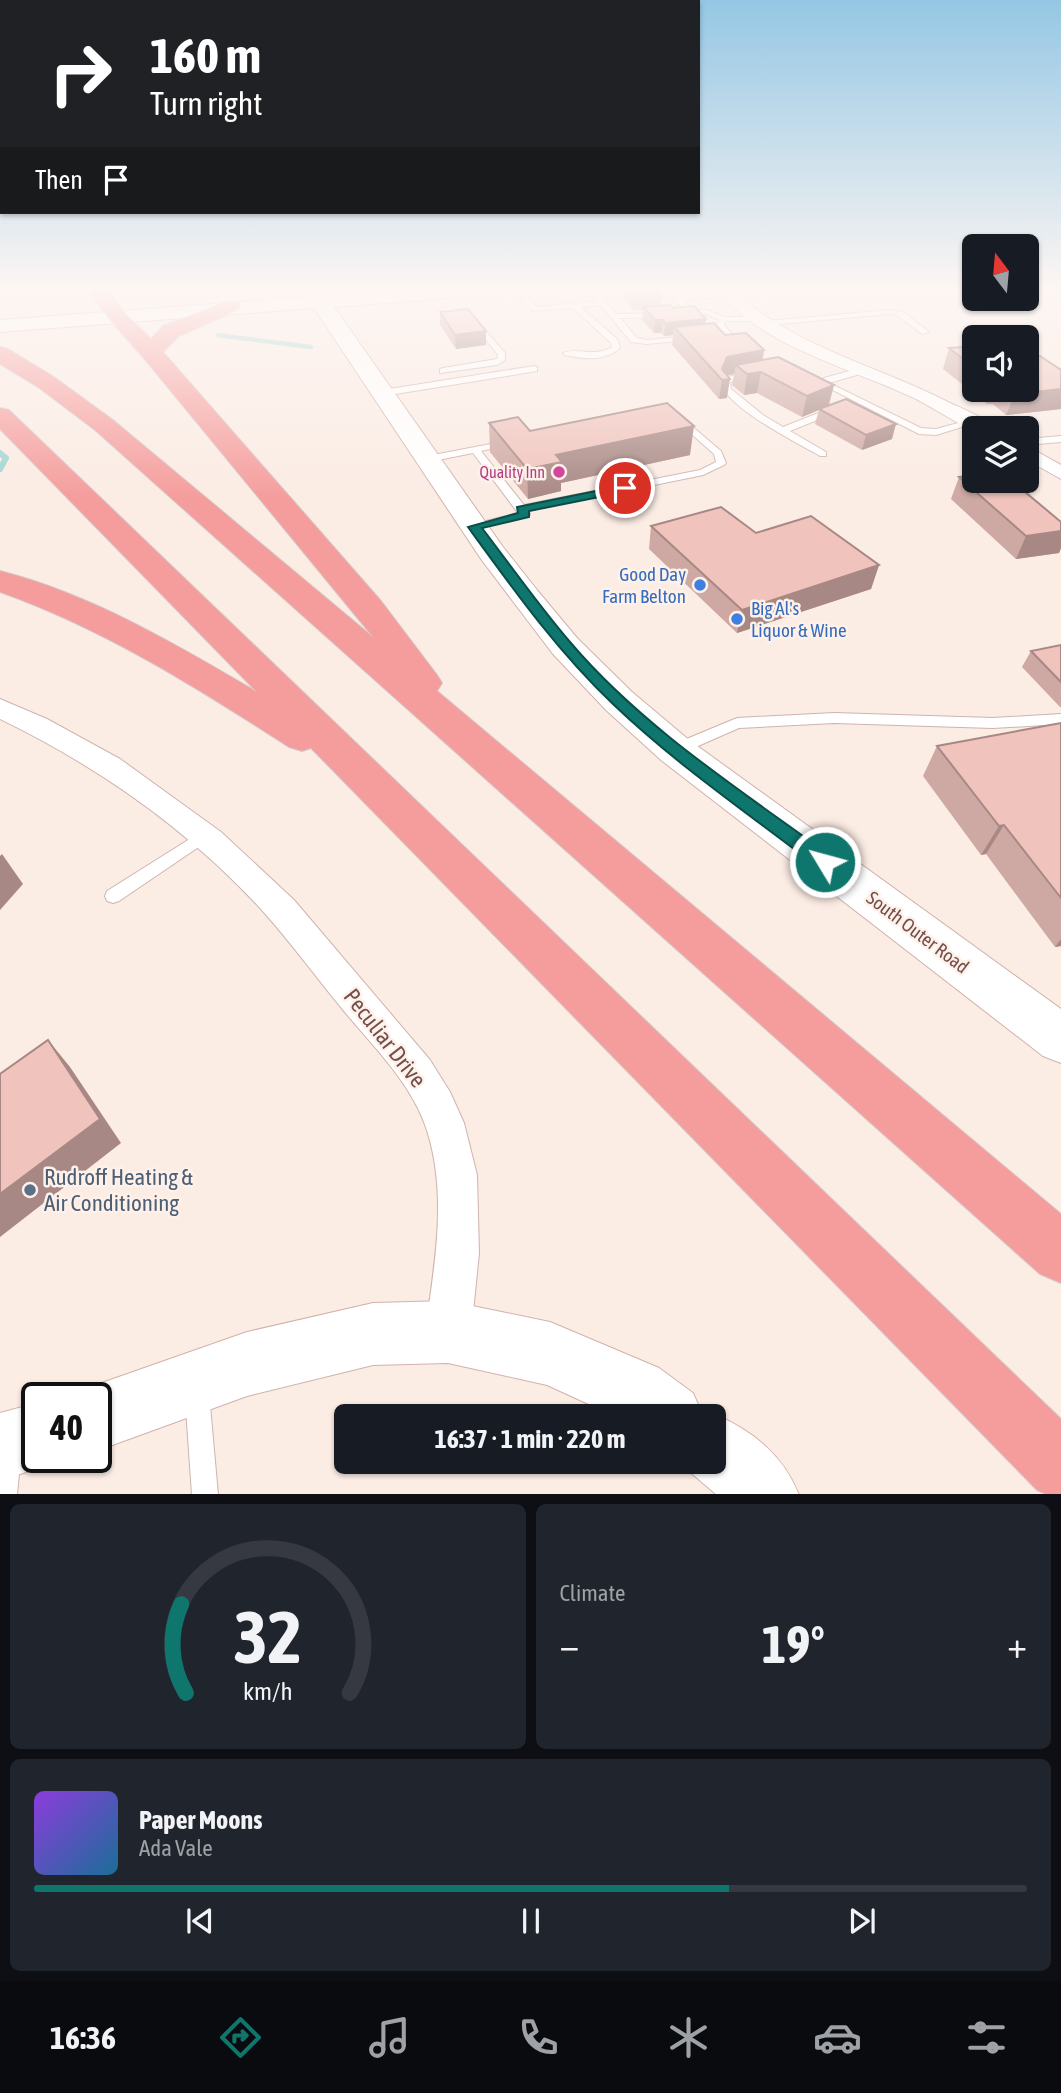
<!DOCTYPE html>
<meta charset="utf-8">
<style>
body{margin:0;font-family:"Asap Condensed",sans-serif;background:#20242c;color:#f1f3f6;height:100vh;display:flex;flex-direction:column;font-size:26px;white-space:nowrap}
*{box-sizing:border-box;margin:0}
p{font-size:23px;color:#9ea1a6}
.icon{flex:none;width:38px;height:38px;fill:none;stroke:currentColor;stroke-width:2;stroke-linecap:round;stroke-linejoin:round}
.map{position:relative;height:1494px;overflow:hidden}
.details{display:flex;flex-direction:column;gap:10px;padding:10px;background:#0d0f14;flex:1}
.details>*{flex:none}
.hud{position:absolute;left:0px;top:0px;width:700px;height:214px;box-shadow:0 2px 5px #0004;background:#202124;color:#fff;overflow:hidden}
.needle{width:46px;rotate:344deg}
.fabs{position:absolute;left:962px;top:234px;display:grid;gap:14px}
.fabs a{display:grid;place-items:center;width:77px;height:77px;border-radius:10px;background:#171b24;box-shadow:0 2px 5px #0004;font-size:35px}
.speed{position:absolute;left:21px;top:1382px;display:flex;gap:14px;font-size:35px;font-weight:700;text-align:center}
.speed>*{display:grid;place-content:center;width:91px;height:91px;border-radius:50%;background:#171b24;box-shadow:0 2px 5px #0004;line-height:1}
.speed .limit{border:4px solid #111;border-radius:10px;background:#fff;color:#111}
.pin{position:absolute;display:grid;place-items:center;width:60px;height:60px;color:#fff;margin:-30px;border:4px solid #fff;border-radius:50%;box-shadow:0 2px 7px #0007}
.me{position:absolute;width:77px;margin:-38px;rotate:307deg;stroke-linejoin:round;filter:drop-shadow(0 0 5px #0008)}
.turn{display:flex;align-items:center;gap:24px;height:147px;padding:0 35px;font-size:32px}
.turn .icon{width:91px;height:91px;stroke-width:2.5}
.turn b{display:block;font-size:49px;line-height:60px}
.then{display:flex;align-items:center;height:66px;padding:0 35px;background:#0003;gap:14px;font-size:26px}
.big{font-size:52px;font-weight:700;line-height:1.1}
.details .tile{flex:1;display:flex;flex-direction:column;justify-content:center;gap:10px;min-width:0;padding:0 24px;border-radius:10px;background:#20242c}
.details .dial{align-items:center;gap:0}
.dial svg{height:182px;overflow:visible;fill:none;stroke:#363941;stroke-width:7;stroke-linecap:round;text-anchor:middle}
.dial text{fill:#f1f3f6;stroke:none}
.song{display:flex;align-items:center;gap:21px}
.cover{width:84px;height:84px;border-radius:10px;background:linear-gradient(135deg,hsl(270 70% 55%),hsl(200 70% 35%))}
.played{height:7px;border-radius:4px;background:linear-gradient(90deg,#0f766e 70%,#363941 70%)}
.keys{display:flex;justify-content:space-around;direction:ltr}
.heat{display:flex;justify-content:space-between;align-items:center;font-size:38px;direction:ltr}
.details .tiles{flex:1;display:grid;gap:10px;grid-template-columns:1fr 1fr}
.tile:last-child{grid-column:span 2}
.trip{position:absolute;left:334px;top:1404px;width:392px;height:70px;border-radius:10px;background:#171b24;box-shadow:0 2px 5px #0004;font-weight:700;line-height:70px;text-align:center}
.tab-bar{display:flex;height:112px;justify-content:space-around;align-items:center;background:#090b0e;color:#9ea1a6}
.tab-bar .icon{width:49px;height:49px}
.tab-bar .selected{color:#0f766e}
.tab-bar b{font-size:32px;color:#f1f3f6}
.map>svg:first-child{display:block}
</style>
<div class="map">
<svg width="1061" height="1495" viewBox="0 0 1061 1495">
<rect width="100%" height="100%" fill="#fbece4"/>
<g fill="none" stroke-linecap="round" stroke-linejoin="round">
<!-- stream-far1 -->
<path stroke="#9fd5d0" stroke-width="4.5" d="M218 335 311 347"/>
<!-- stream -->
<path stroke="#9fd5d0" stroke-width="6" d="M0 453 6 458 0 469"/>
<defs>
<path id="lane" d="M515 290H523L537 307 598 301 588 290H596L616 314 662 313V317H659L620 318 637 338 647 340 689 336 693 338 689 340 647 344 631 342 601 305 581 307 618 340 620 348C604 362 583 359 564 355L563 353C578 347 593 358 612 347L611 343 573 308 532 311Z
M667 290H675L680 296 783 290 779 292 683 300 692 310H707L725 317H760L764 319 760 321H726L724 325 733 335 732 337 713 338 709 336 710 334 723 333 716 325 720 320 706 314 676 315V311L684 310Z
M890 310 903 312 929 332 922 334 898 316 890 314 768 325 764 323 768 321Z
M476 320 505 353V360L497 365 440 373V369L443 368 497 359 498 355 472 322Z
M534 366 537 367V371L383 396 379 393 383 390Z
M864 367 867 368V372L829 383 921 428 936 429 973 419 978 422 936 435 919 434 819 383 824 378Z
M750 372 754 375 753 377 730 382 731 389 763 415 783 427 831 408H837V412L790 431 826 452V456H820C792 440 737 413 721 386L723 378Z
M681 417 721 451 726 463 724 465 703 475 528 511 530 514 529 516 474 530 469 527 470 525 518 513 473 453 428 462 423 459 428 456 511 440V444L481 451 524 505 700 470 716 462 714 454 678 422V418Z
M1061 436V442L1027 445V439Z
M834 713 993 718 1061 714V724L993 728 834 723 739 728 682 753H672L670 749 672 745 737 718Z
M204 830 209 832 212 836 209 840 119 901 113 903 107 901 105 896 107 891Z
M197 1382 205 1386 209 1394 218 1495H192L185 1394 189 1386Z
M8 1451 17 1454 20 1463 17 1495H0V1454Z"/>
<path id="street" d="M718 290H733C793 347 876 365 948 402 962 409 984 416 994 429 988 429 977 431 975 431 968 430 928 405 918 400 855 369 762 348 718 290Z
M1027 446 1061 465V479L1027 460Z
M0 699 47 719 120 759 221 832 294 900 430 1060 450 1092 464 1123 477 1175 479 1253 471 1332 464 1348 448 1355 432 1348 425 1332C435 1263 449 1189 424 1122 408 1080 372 1045 344 1011 316 977 290 941 260 908 186 828 97 766 0 719Z"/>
<path id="secondary" d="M302 290H322L326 295 395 290H483L480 294 473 296 334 307 503 547 537 590 577 638 632 692 689 740 1061 1009V1063L1043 1056 661 760 606 710 553 654 481 559 314 308 0 332V320L307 297Z
M448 1301 550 1322 659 1368 693 1393 703 1416H615L547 1385 448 1363 373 1365 247 1396 96 1451V1398H71L73 1395 96 1385 247 1332 373 1303Z
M37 1403V1458L61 1460 0 1481V1413Z
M714 1414C753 1431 783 1455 799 1495H717L690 1472 686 1461H714V1416H711Z"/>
<path id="highway" d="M89 290H109L124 312 151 339 163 326 224 302H238L241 306 238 310 179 336 163 352 381 601 437 675 442 683 437 691 1061 1214V1283L1040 1274 95 430 38 387 0 364V347L8 349 54 377 113 420 374 638 143 357 110 320Z
M0 408 9 410 1061 1419V1495H1048L1037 1490 311 748 302 751 289 747C196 687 104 629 0 592V571C91 594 177 645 257 692L0 429Z"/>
</defs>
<!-- lane casing -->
<use href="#lane" stroke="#ceb4ad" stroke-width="2"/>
<!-- street casing -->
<use href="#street" stroke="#ceb4ad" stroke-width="2"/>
<!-- secondary casing -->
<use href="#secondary" stroke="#d1b2ab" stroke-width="2"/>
<!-- highway casing -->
<use href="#highway" stroke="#d5cac9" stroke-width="2"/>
<!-- lane -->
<use href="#lane" fill="#fff" fill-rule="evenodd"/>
<!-- street -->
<use href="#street" fill="#fff" fill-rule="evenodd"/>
<!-- secondary -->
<use href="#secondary" fill="#fff" fill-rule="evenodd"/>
<!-- highway -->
<use href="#highway" fill="#f49d9c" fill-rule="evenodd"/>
</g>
<!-- wall -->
<path fill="#cea8a2" d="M624 290H655L661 296 660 306 673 308 725 335 764 350 763 360 834 385 829 406 892 439 862 450 815 424 819 410 802 417 757 393 744 395 732 385 734 374 727 375V398L719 399 672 345 673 335 664 336 661 333H654L642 320 643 310H634L623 298Z
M440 312 486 331V345L456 349 440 325Z
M975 346V390H1027L1061 370V409L1006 415 993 404H987L943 369 949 348Z
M489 423 530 431 690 455 561 483V491L528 499 490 452Z
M959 477 1061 522V548L1059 553 1016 559 951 499Z
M651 526 756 533 879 565 871 589 737 633 649 549Z
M1061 645V707H1060L1022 667 1031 651Z
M1061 723V946L1055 947 986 854 981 855 923 776 937 746Z"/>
<!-- shaded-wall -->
<path fill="#a88884" d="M706 319 704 332 674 327 673 335 664 336 665 323Z
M655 320H663L661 333H654Z
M486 331V345L456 349 455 335Z
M764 350 761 369 736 365 734 374 724 376 730 379 727 398 719 399 722 380V369L727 357Z
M761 372 757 393 744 395 747 374Z
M834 385 828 406 802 417 807 396Z
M1061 389V409L1006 415 1015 394Z
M896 424 892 439 862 450 866 435Z
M694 426 690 455 561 483V491L528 499 527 469 556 455Z
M1061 531V548L1059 553 1016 559 1026 536Z
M879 565 871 589 737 633 742 610Z
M1004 825 986 854 981 855 999 826Z
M2 854 23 884 0 910V856Z
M1061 939V946L1055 947Z
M48 1040 70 1067 121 1143 0 1237V1194Z"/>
<!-- building -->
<path fill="#f0c3bc" stroke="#a88884" stroke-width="2" d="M628 290H655L661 296 635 297Z
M670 305 673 308 694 306 706 319 665 323 663 320H655L643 307Z
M468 309 486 331 455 335 440 312Z
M714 323 725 335 746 333 764 350 727 357 722 369 730 379 722 380 674 327Z
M975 346V368L949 348Z
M1040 356 1061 370V389L1015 394 1010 390H1027V358Z
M778 357 834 385 807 396 761 372 747 374 736 365Z
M846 399 896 424 866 435 819 409Z
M667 403 694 426 556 455 562 462 527 469 489 423 518 417 530 431Z
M975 475V481H1012L1061 522V531L1026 536 959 477Z
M721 507 756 533 811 516 879 565 742 610 651 526Z
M1061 645V682L1031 651Z
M1061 723V898L1004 825 999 826 937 746Z
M48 1040 100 1119 0 1194V1074Z"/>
<!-- sky -->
<linearGradient id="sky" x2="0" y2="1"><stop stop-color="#95c7e4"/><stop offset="0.58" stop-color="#fdf6f3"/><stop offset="1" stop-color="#fdf6f3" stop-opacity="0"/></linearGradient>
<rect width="1061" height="499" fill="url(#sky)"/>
<!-- route -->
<path fill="#0f766e" stroke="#0a4d48" stroke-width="2" d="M625 485 631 488 629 491 529 511V517L482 528C511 566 539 606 570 642 643 728 742 791 832 857L834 862 832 868 825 870 819 868C750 815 677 765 614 705 558 652 513 589 468 527L518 513 517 507Z"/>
<!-- markers -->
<circle fill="#d1479c" stroke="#fef1ea" stroke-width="2.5" cx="559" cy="472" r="7"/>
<g fill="#3f7fe0" stroke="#fef1ea" stroke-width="2.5">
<circle cx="700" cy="585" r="7"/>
<circle cx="737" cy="619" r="7"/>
</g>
<circle fill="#5c6f8a" stroke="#fef1ea" stroke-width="2.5" cx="30" cy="1190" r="7"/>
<g text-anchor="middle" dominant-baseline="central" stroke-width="5" stroke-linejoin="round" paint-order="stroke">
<!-- far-hotel labels -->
<g font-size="16" fill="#b23c85" stroke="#fef1ea" text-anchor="end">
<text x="545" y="472">Quality Inn</text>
</g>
<!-- shop labels -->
<g font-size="19" fill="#366cbe" stroke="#fef1ea" text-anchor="end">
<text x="686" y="574">Good Day<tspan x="686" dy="22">Farm Belton</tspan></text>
<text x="751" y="608" text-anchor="start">Big Al's<tspan x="751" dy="22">Liquor &amp; Wine</tspan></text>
</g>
<!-- street labels -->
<g font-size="19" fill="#734e4a" stroke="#fef1ea">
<text transform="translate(918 932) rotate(37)">South Outer Road</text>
</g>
<!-- near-street labels -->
<g font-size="23" fill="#734e4a" stroke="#fef1ea">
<text transform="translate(385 1038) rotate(52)">Peculiar Drive</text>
</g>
<!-- near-service labels -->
<g font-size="23" fill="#4e5e75" stroke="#fef1ea" text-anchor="start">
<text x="44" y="1177">Rudroff Heating &amp;<tspan x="44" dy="26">Air Conditioning</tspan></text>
</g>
</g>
</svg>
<div class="fabs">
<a><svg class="needle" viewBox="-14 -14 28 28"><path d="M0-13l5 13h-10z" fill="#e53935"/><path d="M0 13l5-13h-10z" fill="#9ea1a6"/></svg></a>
<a><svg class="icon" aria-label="sound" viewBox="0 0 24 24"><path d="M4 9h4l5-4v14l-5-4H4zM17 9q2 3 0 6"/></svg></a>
<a><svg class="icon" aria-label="layers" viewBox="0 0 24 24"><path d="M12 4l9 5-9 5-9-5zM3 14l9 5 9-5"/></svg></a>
</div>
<div class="speed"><div class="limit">40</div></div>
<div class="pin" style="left:625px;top:488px;background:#d93025"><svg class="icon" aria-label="arrive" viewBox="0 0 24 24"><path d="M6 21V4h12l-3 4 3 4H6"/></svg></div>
<svg class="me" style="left:825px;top:862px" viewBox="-20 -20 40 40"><circle r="17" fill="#0f766e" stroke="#fff" stroke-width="3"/><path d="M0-11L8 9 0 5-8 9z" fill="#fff"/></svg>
<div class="trip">16:37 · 1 min · 220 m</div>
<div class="hud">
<div class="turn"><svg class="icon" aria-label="right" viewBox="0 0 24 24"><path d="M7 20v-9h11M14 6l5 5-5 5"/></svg><div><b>160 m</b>Turn right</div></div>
<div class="then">Then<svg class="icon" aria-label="arrive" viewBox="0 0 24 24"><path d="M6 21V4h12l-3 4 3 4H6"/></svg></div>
</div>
</div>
<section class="details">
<div class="tiles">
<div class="tile dial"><svg viewBox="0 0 100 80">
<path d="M14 69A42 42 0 1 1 86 69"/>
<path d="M14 69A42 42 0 0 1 12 30" stroke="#0f766e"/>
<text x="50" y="56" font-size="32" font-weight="700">32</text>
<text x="50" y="72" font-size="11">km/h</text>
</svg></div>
<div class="tile"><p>Climate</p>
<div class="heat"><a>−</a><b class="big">19°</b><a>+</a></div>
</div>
<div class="tile">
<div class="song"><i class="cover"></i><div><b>Paper Moons</b><p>Ada Vale</p></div></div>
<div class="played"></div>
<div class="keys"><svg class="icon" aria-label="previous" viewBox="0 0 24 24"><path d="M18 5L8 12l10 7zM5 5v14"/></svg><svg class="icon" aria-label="pause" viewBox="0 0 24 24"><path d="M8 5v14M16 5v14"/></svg><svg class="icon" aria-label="next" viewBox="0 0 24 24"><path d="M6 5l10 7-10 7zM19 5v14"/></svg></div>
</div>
</div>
</section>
<nav class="tab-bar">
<b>16:36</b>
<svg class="icon selected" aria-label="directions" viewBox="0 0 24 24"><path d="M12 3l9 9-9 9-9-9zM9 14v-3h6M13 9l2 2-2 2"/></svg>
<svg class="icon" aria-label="music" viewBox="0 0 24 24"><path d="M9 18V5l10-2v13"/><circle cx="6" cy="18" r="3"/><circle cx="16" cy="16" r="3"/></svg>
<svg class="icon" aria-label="phone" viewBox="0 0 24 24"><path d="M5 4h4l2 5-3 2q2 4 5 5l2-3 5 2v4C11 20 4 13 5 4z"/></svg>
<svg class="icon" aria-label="climate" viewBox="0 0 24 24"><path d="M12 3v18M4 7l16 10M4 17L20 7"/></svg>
<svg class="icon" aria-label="car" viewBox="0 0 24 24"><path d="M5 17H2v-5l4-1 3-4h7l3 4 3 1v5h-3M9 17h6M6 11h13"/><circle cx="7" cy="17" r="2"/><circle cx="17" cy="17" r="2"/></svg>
<svg class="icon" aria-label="filters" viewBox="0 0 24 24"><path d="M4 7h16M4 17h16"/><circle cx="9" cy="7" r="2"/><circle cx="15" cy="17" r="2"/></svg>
</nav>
